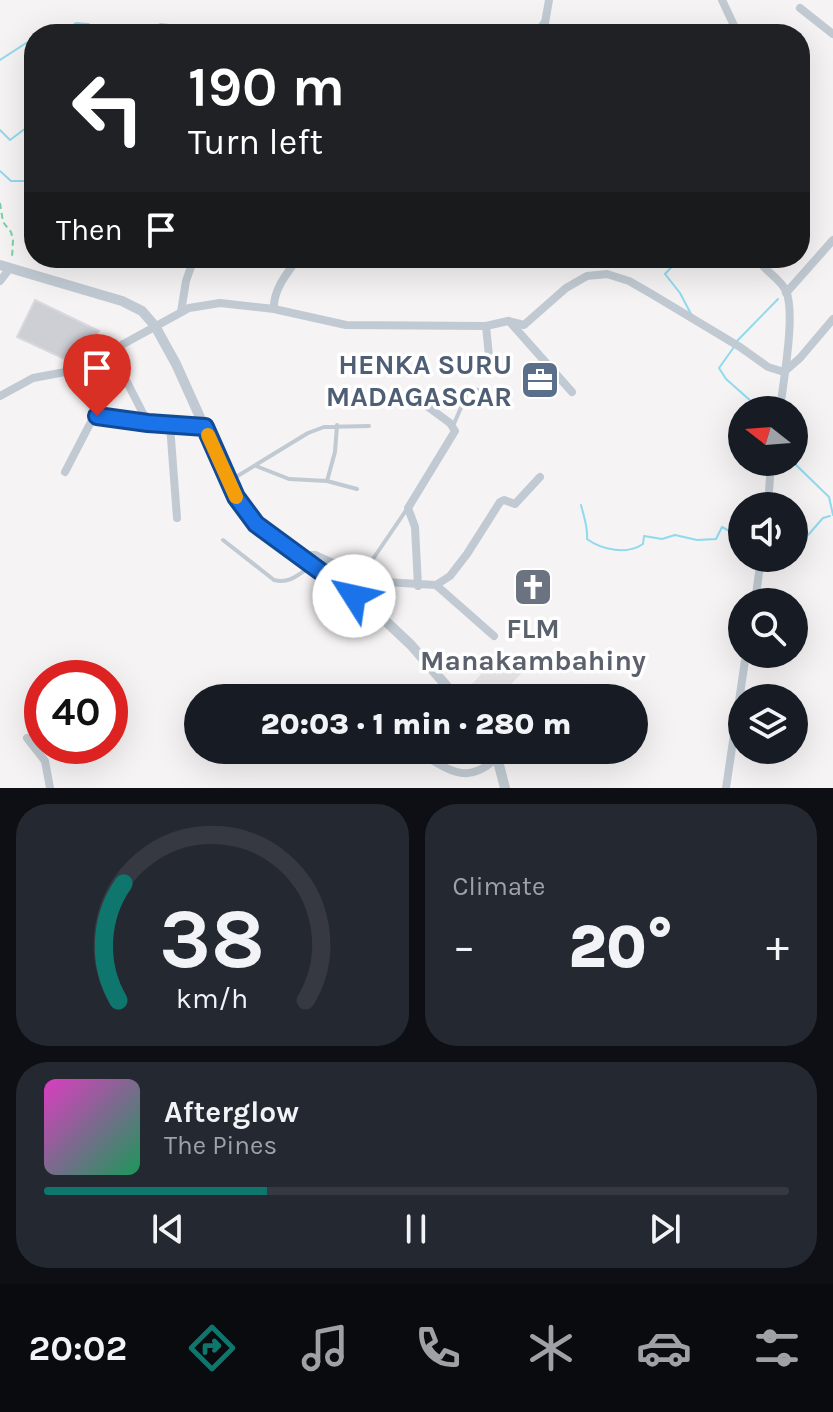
<!DOCTYPE html>
<meta charset="utf-8">
<style>
body{margin:0;font-family:Karla,sans-serif;background:#242831;color:#f1f3f6;height:100vh;display:flex;flex-direction:column;font-size:30px;white-space:nowrap}
*{box-sizing:border-box;margin:0}
p{font-size:26px;color:#9ea1a6}
.icon{flex:none;width:44px;height:44px;fill:none;stroke:currentColor;stroke-width:2;stroke-linecap:round;stroke-linejoin:round}
.map{position:relative;height:788px;overflow:hidden}
.drawer{display:flex;flex-direction:column;gap:16px;padding:16px;background:#0d0f14;flex:1}
.drawer>*{flex:none}
.banner{position:absolute;left:24px;top:24px;width:786px;height:244px;border-radius:32px;box-shadow:0 8px 32px #0002;background:#202124;color:#fff;overflow:hidden}
.needle{width:52px;rotate:287deg}
.fabs{position:absolute;left:728px;top:396px;display:grid;gap:16px}
.fabs a{display:grid;place-items:center;width:80px;height:80px;border-radius:50%;background:#171b24;box-shadow:0 8px 32px #0002;font-size:40px}
.speed{position:absolute;left:24px;top:660px;display:flex;gap:16px;font-size:40px;font-weight:700;text-align:center}
.speed>*{display:grid;place-content:center;width:104px;height:104px;border-radius:50%;background:#171b24;box-shadow:0 8px 32px #0002;line-height:1}
.speed .limit{border:12px solid #d22;background:#fff;color:#111}
.pin{position:absolute;display:grid;place-items:center;width:68px;height:68px;color:#fff;margin:-82px -34px;border-radius:50% 50% 50% 0;rotate:-45deg;box-shadow:0 0 8px #0007}
.pin .icon{rotate:45deg}
.me{position:absolute;width:88px;margin:-44px;rotate:305deg;stroke-linejoin:round;filter:drop-shadow(0 0 6px #0008)}
.turn{display:flex;align-items:center;gap:28px;height:168px;padding:0 32px;font-size:36px}
.turn .icon{width:104px;height:104px;stroke-width:2.5}
.turn b{display:block;font-size:56px;line-height:68px}
.then{display:flex;align-items:center;height:76px;padding:0 32px;background:#0003;gap:16px;font-size:30px}
.big{font-size:60px;font-weight:800;line-height:1.1}
.drawer .widget{flex:1;display:flex;flex-direction:column;justify-content:center;gap:12px;min-width:0;padding:0 28px;border-radius:32px;background:#242831}
.drawer .dial{align-items:center;gap:0}
.dial svg{height:208px;overflow:visible;fill:none;stroke:#363941;stroke-width:7;stroke-linecap:round;text-anchor:middle}
.dial text{fill:#f1f3f6;stroke:none}
.song{display:flex;align-items:center;gap:24px}
.cover{width:96px;height:96px;border-radius:12px;background:linear-gradient(135deg,hsl(310 70% 55%),hsl(150 70% 35%))}
.played{height:8px;border-radius:4px;background:linear-gradient(90deg,#0f766e 30%,#363941 30%)}
.keys{display:flex;justify-content:space-around;direction:ltr}
.heat{display:flex;justify-content:space-between;align-items:center;font-size:44px;direction:ltr}
.drawer .tiles{flex:1;display:grid;gap:16px;grid-template-columns:1fr 1fr}
.widget:last-child{grid-column:span 2}
.trip{position:absolute;left:184px;top:684px;width:464px;height:80px;border-radius:40px;background:#171b24;box-shadow:0 8px 32px #0002;font-weight:800;line-height:80px;text-align:center}
.tab-bar{display:flex;height:128px;justify-content:space-around;align-items:center;background:#090b0e;color:#9ea1a6}
.tab-bar .icon{width:56px;height:56px}
.tab-bar .active{color:#0f766e}
.tab-bar b{font-size:36px;color:#f1f3f6}
.map>svg:first-child{display:block}
</style>
<div class="map">
<svg width="833" height="788" viewBox="0 0 833 788">
<rect width="100%" height="100%" fill="#f5f3f3"/>
<!-- education -->
<path fill="#e6e4e5" d="M501 652 515 666 522 660 528 667 497 698 490 694 486 698H468L464 693Z"/>
<g fill="none" stroke-linecap="round" stroke-linejoin="round">
<!-- stream -->
<path stroke="#90daee" stroke-width="2" d="M40 34 63 32 76 23 88 24 107 34
M131 34 161 24 192 28 207 34
M532 34 542 21
M0 60 34 38
M0 130 10 140 26 128 28 121 34 120
M0 171 11 181H34
M680 258 665 274 680 293 691 314
M737 341 778 299
M734 347 719 368 726 379 761 410
M793 462 829 497 833 515
M581 505C584 517 588 527 587 539 602 550 627 555 643 544L644 536 662 539 675 535 697 540 716 539 722 527 742 538
M794 551 823 518 830 516
M769 558 778 566 787 558"/>
</g>
<!-- building -->
<path fill="#cdcfd5" stroke="#d7d9de" stroke-width="2" d="M35 300 99 331 87 356 73 363 17 337Z"/>
<g fill="none" stroke-linecap="round" stroke-linejoin="round">
<!-- path -->
<path stroke="#7ad0a6" stroke-width="2" stroke-dasharray="6 4" stroke-linecap="butt" d="M0 203 3 222 11 232 13 240 12 258"/>
<!-- service -->
<path stroke="#c1cad2" stroke-width="4" d="M453 426 469 389 478 390 502 405
M256 466 289 479 327 481 357 489
M231 480 308 433 324 427 369 426
M327 481 335 452 337 425
M223 540 274 580C289 584 298 575 310 567
M373 559 407 509"/>
<!-- minor -->
<path stroke="#c1cad2" stroke-width="8" d="M722 0 738 34
M800 8 833 34
M543 34 549 0
M298 258C287 274 273 289 274 309L346 325 486 326
M757 258C764 271 780 278 786 291 796 314 783 382 780 410
M0 281 10 268
M786 293 833 240
M181 312 186 281 194 258
M509 321 572 392
M490 366 486 326 508 321 524 325 566 288 587 276 607 274 629 281 650 293 740 347 768 367 784 372
M784 372 800 358 833 319
M0 396 33 378 76 370 189 308 220 303 274 309
M148 423 205 427
M170 425 177 518
M65 472 94 416 148 423 110 349
M768 506 771 462
M297 555H315L362 576 384 582 436 585 450 576 467 554 500 502 504 500 515 504 540 477
M436 585 494 636
M418 586 415 527 408 508 455 431 450 423 424 404
M755 602 761 558
M27 738 45 761 50 788
M416 750C447 769 468 788 498 756
M726 788 746 654"/>
<!-- tertiary -->
<path stroke="#c1cad2" stroke-width="10" d="M0 265 122 301 142 311 155 326 176 364 236 497 248 515 264 532 375 611 411 645 457 698
M495 750 505 788"/>
</g>
<g fill="none" stroke-linecap="round" stroke-linejoin="round">
<defs>
<path id="route" d="M97 416 148 423 205 427 236 497 256 524 354 596"/>
</defs>
<!-- route casing -->
<use href="#route" stroke="#114b97" stroke-width="20"/>
<!-- route -->
<use href="#route" stroke="#1a73e8" stroke-width="14"/>
<!-- slow -->
<path stroke="#f59e0b" stroke-width="14" d="M208 435 236 497"/>
</g>
<!-- icons -->
<defs>
<symbol id="office-square" viewBox="-11 -11 22 22"><rect x="-9" y="-9" width="18" height="18" rx="4" fill="#5c6f8a" stroke="#fff"/><path d="M-6-3h4V-5.5h4V-3h4V5H-6ZM-1-4.5V-3h2v-1.5ZM-6 0V1H6V0Z" fill="#fff"/></symbol>
<symbol id="church-square" viewBox="-11 -11 22 22"><rect x="-9" y="-9" width="18" height="18" rx="4" fill="#6b7280" stroke="#fff"/><path d="M-1.2-6h2.4v3.5h3.3v2.4h-3.3V6h-2.4V-.1h-3.3v-2.4h3.3Z" fill="#fff"/></symbol>
</defs>
<g fill-rule="evenodd">
<use href="#office-square" x="518" y="358" width="44" height="44"/>
<use href="#church-square" x="511" y="565" width="44" height="44"/>
</g>
<g text-anchor="middle" dominant-baseline="central" stroke-width="7" stroke-linejoin="round" paint-order="stroke">
<!-- service labels -->
<g font-size="28" font-weight="bold" fill="#4e5e75" stroke="#fff" text-anchor="end">
<text x="512" y="364">HENKA SURU<tspan x="512" dy="32">MADAGASCAR</tspan></text>
</g>
<!-- worship labels -->
<g font-size="28" font-weight="bold" fill="#5b616d" stroke="#fff">
<text x="533" y="628">FLM<tspan x="533" dy="32">Manakambahiny</tspan></text>
</g>
</g>
</svg>
<div class="fabs">
<a><svg class="needle" viewBox="-14 -14 28 28"><path d="M0-13l5 13h-10z" fill="#e53935"/><path d="M0 13l5-13h-10z" fill="#9ea1a6"/></svg></a>
<a><svg class="icon" aria-label="sound" viewBox="0 0 24 24"><path d="M4 9h4l5-4v14l-5-4H4zM17 9q2 3 0 6"/></svg></a>
<a><svg class="icon" aria-label="search" viewBox="0 0 24 24"><circle cx="10" cy="10" r="6"/><path d="M15 15l6 6"/></svg></a>
<a><svg class="icon" aria-label="layers" viewBox="0 0 24 24"><path d="M12 4l9 5-9 5-9-5zM3 14l9 5 9-5"/></svg></a>
</div>
<div class="speed"><div class="limit">40</div></div>
<div class="pin" style="left:97px;top:416px;background:#d93025"><svg class="icon" aria-label="arrive" viewBox="0 0 24 24"><path d="M6 21V4h12l-3 4 3 4H6"/></svg></div>
<svg class="me" style="left:354px;top:596px" viewBox="-20 -20 40 40"><circle r="19" fill="#fff"/><path d="M0-13L10 11 0 6-10 11z" fill="#1a73e8"/></svg>
<div class="trip">20:03 · 1 min · 280 m</div>
<div class="banner">
<div class="turn"><svg class="icon" aria-label="left" viewBox="0 0 24 24"><path d="M17 20v-9H6M10 6l-5 5 5 5"/></svg><div><b>190 m</b>Turn left</div></div>
<div class="then">Then<svg class="icon" aria-label="arrive" viewBox="0 0 24 24"><path d="M6 21V4h12l-3 4 3 4H6"/></svg></div>
</div>
</div>
<section class="drawer">
<div class="tiles">
<div class="widget dial"><svg viewBox="0 0 100 80">
<path d="M14 69A42 42 0 1 1 86 69"/>
<path d="M14 69A42 42 0 0 1 16 24" stroke="#0f766e"/>
<text x="50" y="56" font-size="32" font-weight="700">38</text>
<text x="50" y="72" font-size="11">km/h</text>
</svg></div>
<div class="widget"><p>Climate</p>
<div class="heat"><a>−</a><b class="big">20°</b><a>+</a></div>
</div>
<div class="widget">
<div class="song"><i class="cover"></i><div><b>Afterglow</b><p>The Pines</p></div></div>
<div class="played"></div>
<div class="keys"><svg class="icon" aria-label="previous" viewBox="0 0 24 24"><path d="M18 5L8 12l10 7zM5 5v14"/></svg><svg class="icon" aria-label="pause" viewBox="0 0 24 24"><path d="M8 5v14M16 5v14"/></svg><svg class="icon" aria-label="next" viewBox="0 0 24 24"><path d="M6 5l10 7-10 7zM19 5v14"/></svg></div>
</div>
</div>
</section>
<nav class="tab-bar">
<b>20:02</b>
<svg class="icon active" aria-label="directions" viewBox="0 0 24 24"><path d="M12 3l9 9-9 9-9-9zM9 14v-3h6M13 9l2 2-2 2"/></svg>
<svg class="icon" aria-label="music" viewBox="0 0 24 24"><path d="M9 18V5l10-2v13"/><circle cx="6" cy="18" r="3"/><circle cx="16" cy="16" r="3"/></svg>
<svg class="icon" aria-label="phone" viewBox="0 0 24 24"><path d="M5 4h4l2 5-3 2q2 4 5 5l2-3 5 2v4C11 20 4 13 5 4z"/></svg>
<svg class="icon" aria-label="climate" viewBox="0 0 24 24"><path d="M12 3v18M4 7l16 10M4 17L20 7"/></svg>
<svg class="icon" aria-label="car" viewBox="0 0 24 24"><path d="M5 17H2v-5l4-1 3-4h7l3 4 3 1v5h-3M9 17h6M6 11h13"/><circle cx="7" cy="17" r="2"/><circle cx="17" cy="17" r="2"/></svg>
<svg class="icon" aria-label="filters" viewBox="0 0 24 24"><path d="M4 7h16M4 17h16"/><circle cx="9" cy="7" r="2"/><circle cx="15" cy="17" r="2"/></svg>
</nav>
